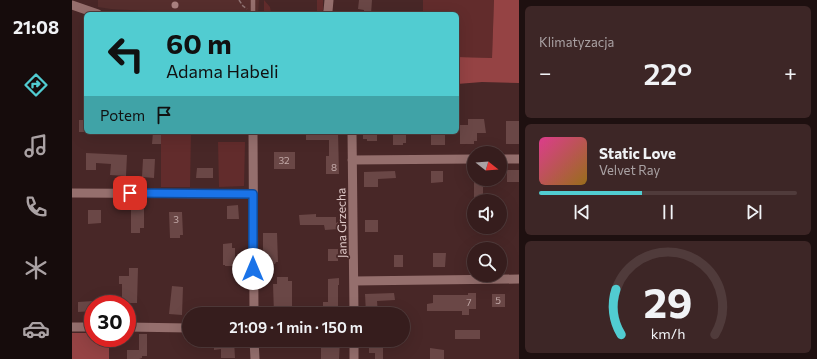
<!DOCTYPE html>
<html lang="pl">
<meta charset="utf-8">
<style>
body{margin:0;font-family:Commissioner,sans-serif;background:#3d2626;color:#f1f3f6;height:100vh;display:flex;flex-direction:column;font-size:15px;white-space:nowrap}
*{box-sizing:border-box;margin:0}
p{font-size:13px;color:#aaa2a4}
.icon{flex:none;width:22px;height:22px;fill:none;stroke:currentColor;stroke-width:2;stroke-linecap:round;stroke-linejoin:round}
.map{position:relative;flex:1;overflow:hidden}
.details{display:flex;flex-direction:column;gap:6px;padding:6px;background:#1e1010;width:298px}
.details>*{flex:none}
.guide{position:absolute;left:12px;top:12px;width:375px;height:122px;border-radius:6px;box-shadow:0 4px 16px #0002,0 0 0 1px #503b3b;background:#51ccd1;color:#111;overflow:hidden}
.needle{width:26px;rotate:107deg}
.tools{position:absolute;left:395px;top:146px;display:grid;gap:8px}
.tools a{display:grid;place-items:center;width:40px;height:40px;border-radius:50%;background:#361d1d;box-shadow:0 4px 16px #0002,0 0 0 1px #503b3b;font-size:20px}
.speed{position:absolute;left:12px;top:295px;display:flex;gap:8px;font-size:20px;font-weight:700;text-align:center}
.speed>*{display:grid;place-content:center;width:52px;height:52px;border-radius:50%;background:#361d1d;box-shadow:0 4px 16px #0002,0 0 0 1px #503b3b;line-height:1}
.speed .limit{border:6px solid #d22;background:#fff;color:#111}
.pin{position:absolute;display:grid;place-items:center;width:34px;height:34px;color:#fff;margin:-17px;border-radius:8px;box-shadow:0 2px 6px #0006}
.me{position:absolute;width:44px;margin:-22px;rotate:0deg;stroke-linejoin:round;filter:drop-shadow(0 0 3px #0008)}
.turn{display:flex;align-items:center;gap:14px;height:84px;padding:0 16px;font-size:18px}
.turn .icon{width:52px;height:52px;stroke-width:2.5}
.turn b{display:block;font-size:28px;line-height:34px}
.then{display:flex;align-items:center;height:38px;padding:0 16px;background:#0003;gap:8px;font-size:15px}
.big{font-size:30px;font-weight:600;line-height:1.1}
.details .card{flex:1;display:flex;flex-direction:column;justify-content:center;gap:6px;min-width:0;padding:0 14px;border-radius:6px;background:#3d2626}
.details .dial{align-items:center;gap:0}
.dial svg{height:104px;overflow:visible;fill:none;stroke:#503b3b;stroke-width:7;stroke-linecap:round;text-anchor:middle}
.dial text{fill:#f1f3f6;stroke:none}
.song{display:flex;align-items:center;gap:12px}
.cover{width:48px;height:48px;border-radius:6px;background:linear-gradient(135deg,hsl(330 70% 55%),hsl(40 70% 35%))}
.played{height:4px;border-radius:2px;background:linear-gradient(90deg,#51ccd1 40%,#503b3b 40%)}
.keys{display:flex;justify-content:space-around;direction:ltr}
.heat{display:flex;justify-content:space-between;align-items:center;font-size:22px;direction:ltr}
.trip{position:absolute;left:110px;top:307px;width:228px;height:40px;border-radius:20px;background:#361d1d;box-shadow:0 4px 16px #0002,0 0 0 1px #503b3b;font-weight:600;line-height:40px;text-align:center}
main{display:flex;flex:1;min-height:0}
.tabs{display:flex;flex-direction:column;width:72px;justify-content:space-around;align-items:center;background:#160c0c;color:#aaa2a4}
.tabs .icon{width:28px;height:28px}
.tabs .active{color:#51ccd1}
.tabs b{font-size:18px;color:#f1f3f6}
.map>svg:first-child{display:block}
</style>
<main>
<nav class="tabs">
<b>21:08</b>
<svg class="icon active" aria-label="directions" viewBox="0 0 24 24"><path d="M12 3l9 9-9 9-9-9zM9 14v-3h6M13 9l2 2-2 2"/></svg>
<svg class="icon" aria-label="music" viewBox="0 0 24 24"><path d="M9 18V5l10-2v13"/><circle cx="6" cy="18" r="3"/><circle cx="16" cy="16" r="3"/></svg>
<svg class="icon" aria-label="phone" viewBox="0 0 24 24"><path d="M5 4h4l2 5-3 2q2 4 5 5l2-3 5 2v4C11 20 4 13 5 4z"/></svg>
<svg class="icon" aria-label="climate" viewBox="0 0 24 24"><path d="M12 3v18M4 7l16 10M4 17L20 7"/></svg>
<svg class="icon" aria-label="car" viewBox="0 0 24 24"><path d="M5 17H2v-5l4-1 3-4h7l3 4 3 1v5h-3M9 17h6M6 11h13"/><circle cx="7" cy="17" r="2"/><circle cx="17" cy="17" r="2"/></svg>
</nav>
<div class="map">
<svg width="447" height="359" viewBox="0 0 447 359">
<rect width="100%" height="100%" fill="#482727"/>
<!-- built -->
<path fill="#562e2d" d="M26 0H187L186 14H130L39 9 26 7Z"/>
<!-- green -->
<path fill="#622c2c" d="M192 0 198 7 199 13 245 12V0H251V10L248 14H192Z
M351 0H422L420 58 385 57V14H351Z
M89 132H119L118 187H89Z
M146 142H173L172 186 147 187Z"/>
<!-- forest -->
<path fill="#954344" d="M422 0H447V83L410 82 385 84V57L420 58Z
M0 333H21V338H37V359H0Z"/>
<!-- building -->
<path fill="#6a4746" d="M287 0H300L299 14H292V10L286 9Z
M396 119H412L414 133H405V141H402V144H388V125H396Z
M7 120H14V132H7Z
M434 121H447V144H434Z
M81 132H89V144H80Z
M234 132H266L267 174H254V156H257V140H234Z
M291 132H305V141H295V139H291Z
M321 132H334V143H331V145H321Z
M359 132H373V145H359Z
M202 152H223V169H202Z
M14 153 55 155 54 176 38 175 39 164 24 163V170H14Z
M71 159H83L82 178 70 177Z
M125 168H141V178H124Z
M435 170H447V182H435Z
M323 171 324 178 306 179V187H292V172Z
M359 171H371V182L359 183Z
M402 179H413V187H411V200H402Z
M166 205 167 219H155V206Z
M59 208H72V228H68V233H59Z
M16 210H29V223L16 224Z
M97 212H110L111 235H108V238H98Z
M244 214V217H264V223L266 222 267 229 253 230 252 225H228L227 215Z
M293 220H306V232H293Z
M191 233H205L206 262H204L203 264H194V252H191Z
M160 243V248H163V266H153V265H151V244Z
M256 249H266V261H256Z
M361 253H374L373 267H361Z
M322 255H331V267H322Z
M57 268H66L65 303H54V301H50V284H47V276H57Z
M205 277H216V281H220V314H202L201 284H205Z
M267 278V285H266V307H268V314H253V309H251V302H256V279Z
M100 286 111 287 110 315 97 314Z
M322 293 323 300 305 301 306 314H294L293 294Z
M396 293H404V309H397V315H390V311H355V304L361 303V295H396Z
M420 294H433V307H420Z
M21 301V311L6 312V302Z
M383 330H408V339H383Z
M67 334H75V356H70V358L67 359H55V350H67Z
M142 340H162L163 358H149V349L142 350Z
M252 340H268L267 359H249V345H252Z
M297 340H311V359H303V353H297Z
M358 348 372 350V359H358Z"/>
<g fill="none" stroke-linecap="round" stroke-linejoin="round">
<!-- path -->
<path stroke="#907474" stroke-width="1.5" stroke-dasharray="4 2" stroke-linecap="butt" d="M167 0 171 6 175 9"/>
<!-- lane -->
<path stroke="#956f6d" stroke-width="4.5" d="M181 14V0"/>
<!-- street -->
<path stroke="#956f6d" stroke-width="9" d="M0 5 26 14
M255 14 256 11 257 0
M181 132 182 314
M280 132 282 314
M428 159H447
M280 160 402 159
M0 193 181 194
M282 281 447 279
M0 327H21
M55 327 117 328
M182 340 183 359
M282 359V340"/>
</g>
<!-- trees -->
<circle fill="#aa817f" cx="103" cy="5" r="3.5"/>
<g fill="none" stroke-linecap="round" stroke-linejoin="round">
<defs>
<path id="route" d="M58 193 181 194V269"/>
</defs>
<!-- route casing -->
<use href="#route" stroke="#114b97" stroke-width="10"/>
<!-- route -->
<use href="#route" stroke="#1a73e8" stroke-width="7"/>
</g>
<g text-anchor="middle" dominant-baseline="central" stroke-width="3.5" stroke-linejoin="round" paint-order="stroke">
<!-- number labels -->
<g font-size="10" fill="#c3aaa9">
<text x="212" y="160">32</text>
<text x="262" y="167">8</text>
<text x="104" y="219">3</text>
<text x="426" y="300">5</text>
<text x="397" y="302">7</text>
</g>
<!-- street labels -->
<g font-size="12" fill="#e1cbca" stroke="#482727">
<text transform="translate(269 223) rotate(-91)">Jana Grzecha</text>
</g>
</g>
</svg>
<div class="tools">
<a><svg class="needle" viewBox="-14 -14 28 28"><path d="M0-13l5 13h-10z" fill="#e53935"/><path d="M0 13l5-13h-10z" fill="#aaa2a4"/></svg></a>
<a><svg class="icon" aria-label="sound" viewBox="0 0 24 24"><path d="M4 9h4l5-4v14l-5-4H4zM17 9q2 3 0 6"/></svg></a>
<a><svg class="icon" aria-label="search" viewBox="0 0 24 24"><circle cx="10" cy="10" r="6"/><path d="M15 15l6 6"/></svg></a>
</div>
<div class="speed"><div class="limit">30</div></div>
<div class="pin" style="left:58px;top:193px;background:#d93025"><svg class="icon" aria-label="arrive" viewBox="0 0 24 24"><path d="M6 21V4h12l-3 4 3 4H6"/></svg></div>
<svg class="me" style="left:181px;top:269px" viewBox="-20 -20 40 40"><circle r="19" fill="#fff"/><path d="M0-13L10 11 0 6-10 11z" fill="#1a73e8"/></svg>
<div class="trip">21:09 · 1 min · 150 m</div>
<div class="guide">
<div class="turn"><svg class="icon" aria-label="left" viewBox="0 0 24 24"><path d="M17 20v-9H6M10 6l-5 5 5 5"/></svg><div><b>60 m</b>Adama Habeli</div></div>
<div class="then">Potem<svg class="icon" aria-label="arrive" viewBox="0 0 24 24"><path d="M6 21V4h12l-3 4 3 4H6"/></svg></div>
</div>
</div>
<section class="details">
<div class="card"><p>Klimatyzacja</p>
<div class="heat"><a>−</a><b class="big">22°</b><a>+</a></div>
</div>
<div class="card">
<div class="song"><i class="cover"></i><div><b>Static Love</b><p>Velvet Ray</p></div></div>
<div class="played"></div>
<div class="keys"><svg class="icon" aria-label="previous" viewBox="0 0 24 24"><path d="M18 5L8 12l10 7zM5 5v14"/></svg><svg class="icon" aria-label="pause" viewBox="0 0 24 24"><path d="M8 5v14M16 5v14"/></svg><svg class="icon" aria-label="next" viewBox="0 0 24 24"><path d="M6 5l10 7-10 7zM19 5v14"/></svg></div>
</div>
<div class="card dial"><svg viewBox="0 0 100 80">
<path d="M14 69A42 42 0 1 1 86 69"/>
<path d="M14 69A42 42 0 0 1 10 34" stroke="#51ccd1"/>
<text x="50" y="56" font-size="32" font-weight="700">29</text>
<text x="50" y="72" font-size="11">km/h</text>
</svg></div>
</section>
</main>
